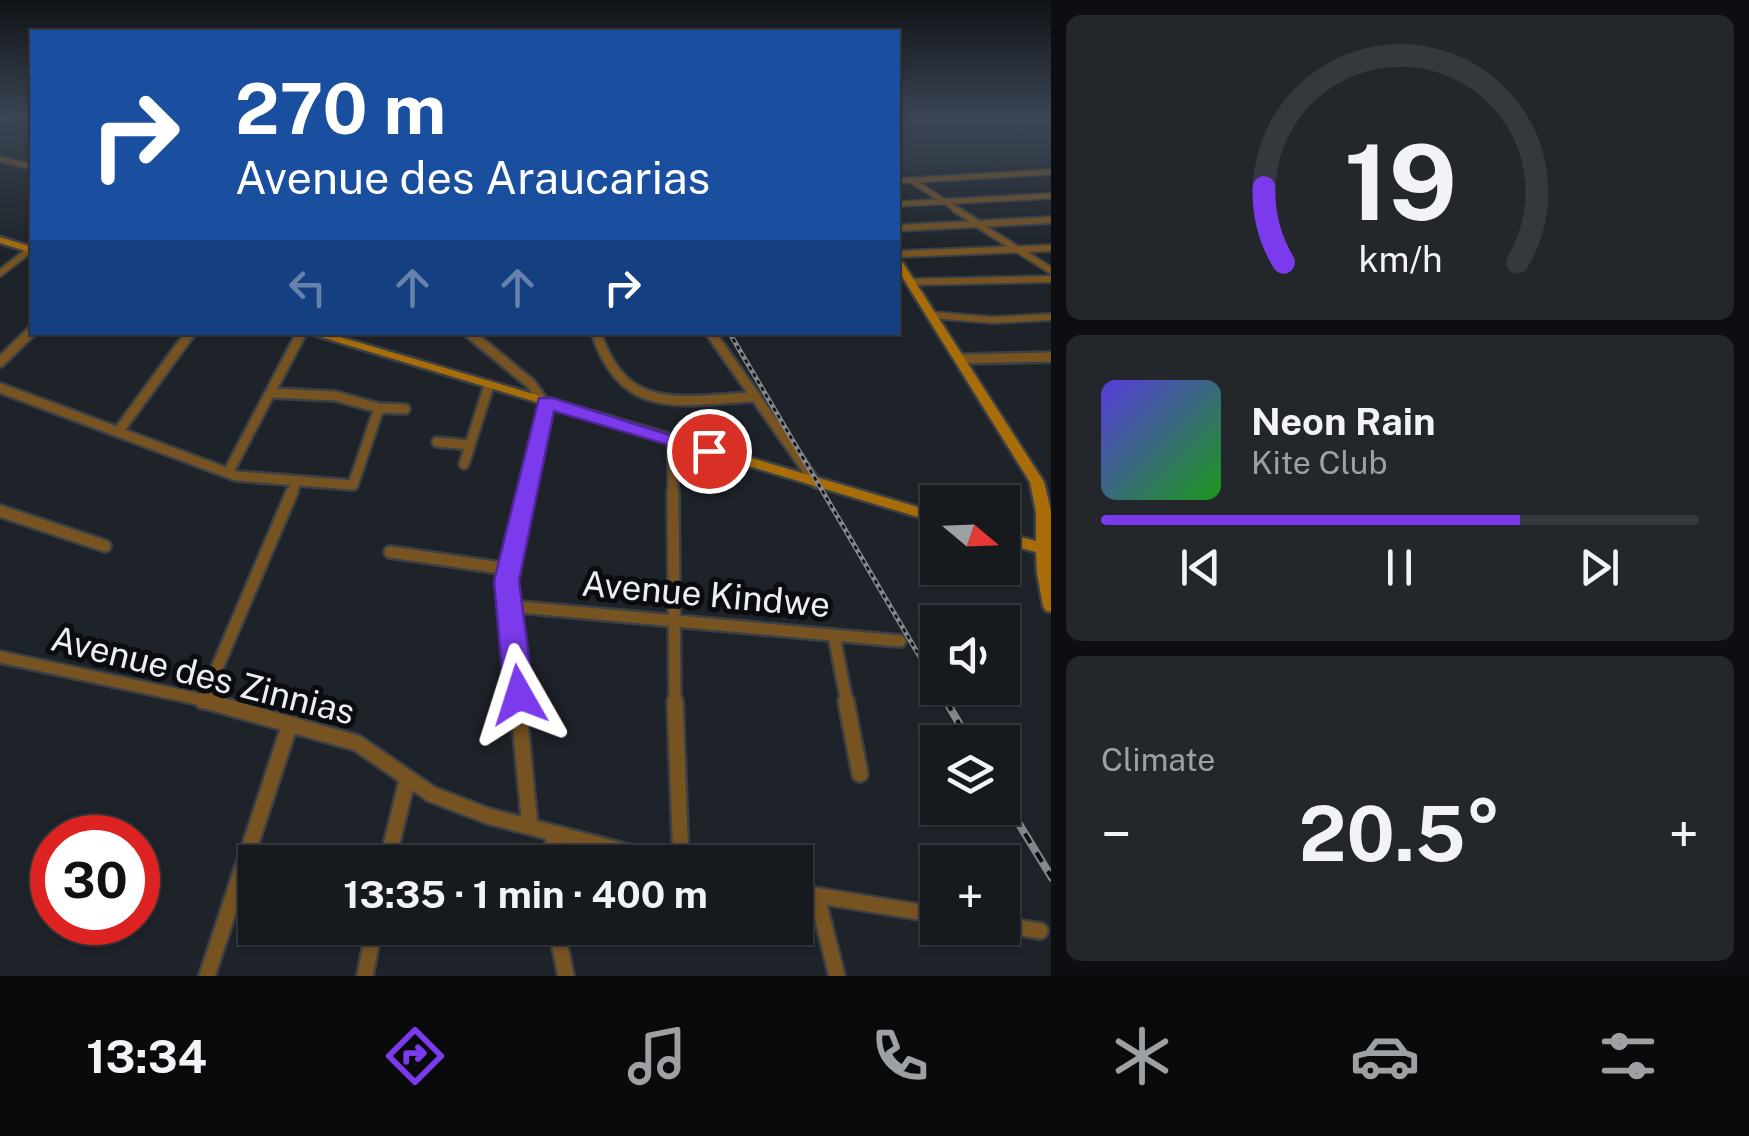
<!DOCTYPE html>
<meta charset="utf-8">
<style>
body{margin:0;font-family:"Public Sans",sans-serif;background:#23272c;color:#f1f3f6;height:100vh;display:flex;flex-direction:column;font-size:38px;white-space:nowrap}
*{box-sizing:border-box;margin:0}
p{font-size:32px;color:#9ea1a4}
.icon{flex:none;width:55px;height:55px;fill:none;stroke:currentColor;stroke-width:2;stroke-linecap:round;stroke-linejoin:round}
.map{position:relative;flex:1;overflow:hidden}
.details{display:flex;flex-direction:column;gap:15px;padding:15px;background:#0c0e11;width:698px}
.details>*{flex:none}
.top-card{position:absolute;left:30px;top:30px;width:870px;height:305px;border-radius:0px;box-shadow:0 2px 8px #0004,0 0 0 2px #35383d;background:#1a4fa0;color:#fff;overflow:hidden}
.needle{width:65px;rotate:109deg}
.buttons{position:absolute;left:920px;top:485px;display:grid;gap:20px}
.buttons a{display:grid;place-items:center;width:100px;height:100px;border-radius:0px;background:#161a1f;box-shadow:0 2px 8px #0004,0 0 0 2px #35383d;font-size:50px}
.speed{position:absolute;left:30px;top:815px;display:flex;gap:20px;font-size:50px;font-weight:700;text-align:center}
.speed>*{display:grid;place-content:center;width:130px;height:130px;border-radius:50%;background:#161a1f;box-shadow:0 2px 8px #0004,0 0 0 2px #35383d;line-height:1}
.speed .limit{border:15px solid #d22;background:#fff;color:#111}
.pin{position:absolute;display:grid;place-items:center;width:85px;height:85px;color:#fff;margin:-42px;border:5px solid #fff;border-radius:50%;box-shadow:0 2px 10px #0007}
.me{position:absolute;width:110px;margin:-55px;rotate:354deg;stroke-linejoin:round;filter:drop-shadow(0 0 8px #0008)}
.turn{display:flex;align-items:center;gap:35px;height:210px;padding:0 40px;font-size:45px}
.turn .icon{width:130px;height:130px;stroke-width:2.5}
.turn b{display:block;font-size:70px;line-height:85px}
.lanes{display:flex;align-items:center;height:95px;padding:0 40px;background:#0003;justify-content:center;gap:50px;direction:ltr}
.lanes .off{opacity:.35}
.big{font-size:75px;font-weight:700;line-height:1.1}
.details .card{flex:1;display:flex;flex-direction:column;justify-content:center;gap:15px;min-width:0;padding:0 35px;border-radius:15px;background:#23272c}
.details .dial{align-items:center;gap:0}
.dial svg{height:260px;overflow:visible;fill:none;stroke:#35383d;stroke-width:7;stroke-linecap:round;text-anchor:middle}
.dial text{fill:#f1f3f6;stroke:none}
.song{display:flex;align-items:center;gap:30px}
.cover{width:120px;height:120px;border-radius:15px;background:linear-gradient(135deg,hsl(250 70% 55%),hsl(120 70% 35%))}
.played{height:10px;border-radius:5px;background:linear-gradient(90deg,#7c3aed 70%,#35383d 70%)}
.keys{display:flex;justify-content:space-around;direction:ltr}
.heat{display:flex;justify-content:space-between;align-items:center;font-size:55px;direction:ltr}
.trip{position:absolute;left:238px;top:845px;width:575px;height:100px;border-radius:0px;background:#161a1f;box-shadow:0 2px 8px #0004,0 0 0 2px #35383d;font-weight:700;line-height:100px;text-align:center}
.tab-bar{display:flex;height:160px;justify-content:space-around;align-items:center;background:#090a0c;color:#9ea1a4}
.tab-bar .icon{width:70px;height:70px}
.tab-bar .active{color:#7c3aed}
.tab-bar b{font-size:45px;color:#f1f3f6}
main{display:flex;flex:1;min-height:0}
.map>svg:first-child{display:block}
</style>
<main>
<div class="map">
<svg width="1052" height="976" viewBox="0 0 1052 976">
<rect width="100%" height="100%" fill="#1e2329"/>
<!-- built -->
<path fill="#242e37" d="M898 116H1051V164L898 172Z"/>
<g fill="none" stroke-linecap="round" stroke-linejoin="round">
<defs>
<path id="street-far4" d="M0 159 32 167
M911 180 959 211
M898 181 1052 172
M898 204 1052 196"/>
<path id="street-far3" d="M955 209 979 224
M977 224 1052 271
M898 228 1052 220
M898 254 1052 248
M0 273 32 248
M911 282 1052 279
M932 315 992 320 1052 317
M29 334 32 331"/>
<path id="street-far2" d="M468 332 531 384 543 401
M596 332C623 416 678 401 751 397
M710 332 816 483
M962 359 1052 357
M0 362 32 331
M0 388 236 476 353 485 379 408 335 396 272 393
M379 408 405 409
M118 432 191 332
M437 442 470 445
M464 464 489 385
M228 473 302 332
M291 494 296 483
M525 494 546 402
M673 494V440"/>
<path id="street-far1" d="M673 492 675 703
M0 511 105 546
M390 552 508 569
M507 606 900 641
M834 636 847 703
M0 657 217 703
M202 703 292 492
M518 703 506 581 526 492"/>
<path id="street" d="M206 701 357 743 431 794 488 816 666 862
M518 701 530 827
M675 701 681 862
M846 701 860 774
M553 834 554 862
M387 862 407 781
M795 892 938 915
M817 897 837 976
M1002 925 1040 931
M556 928 566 976
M207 976 290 724
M365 976 374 928"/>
<path id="secondary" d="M0 116H7L0 119Z
M0 237 32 247V253L0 243Z
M898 260 903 263 1044 482 1052 515V612L1046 611 1043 606 1037 573 1036 552 1002 543V532L1036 541V512L1030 482 898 270Z
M304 332H323L938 513V523Z"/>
</defs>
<!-- street-far4 casing -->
<use href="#street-far4" stroke="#3b4045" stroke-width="8"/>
<!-- street-far3 casing -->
<use href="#street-far3" stroke="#3b4045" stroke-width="10"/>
<!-- street-far2 casing -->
<use href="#street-far2" stroke="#3b4045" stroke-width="14"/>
<!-- street-far1 casing -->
<use href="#street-far1" stroke="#3b4045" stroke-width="16"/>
<!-- street casing -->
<use href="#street" stroke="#3b4045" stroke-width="20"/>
<!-- secondary casing -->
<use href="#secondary" stroke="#3b4045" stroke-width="5"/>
<!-- street-far4 -->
<use href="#street-far4" stroke="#785322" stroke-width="5"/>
<!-- street-far3 -->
<use href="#street-far3" stroke="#785322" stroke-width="6"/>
<!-- street-far2 -->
<use href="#street-far2" stroke="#785322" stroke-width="9"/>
<!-- street-far1 -->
<use href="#street-far1" stroke="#785322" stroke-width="11"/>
<!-- street -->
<use href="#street" stroke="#785322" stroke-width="15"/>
<!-- secondary -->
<use href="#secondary" fill="#a86d09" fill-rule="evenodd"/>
<defs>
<path id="rail-far1" d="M729 332 947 703"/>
<path id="rail" d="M946 701 970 742
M1002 796 1052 878"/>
</defs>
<!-- rail-far1 casing -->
<use href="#rail-far1" stroke="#84888d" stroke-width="5"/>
<!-- rail casing -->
<use href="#rail" stroke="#84888d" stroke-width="8"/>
<!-- rail-far1 -->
<use href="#rail-far1" stroke="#0a0c0f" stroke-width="2.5" stroke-dasharray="4" stroke-linecap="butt"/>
<!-- rail -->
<use href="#rail" stroke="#0a0c0f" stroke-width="4" stroke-dasharray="11" stroke-linecap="butt"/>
</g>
<!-- sky -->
<linearGradient id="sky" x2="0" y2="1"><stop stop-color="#101317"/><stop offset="0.46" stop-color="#3b4554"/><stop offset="1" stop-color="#3b4554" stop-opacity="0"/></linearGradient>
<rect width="1052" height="253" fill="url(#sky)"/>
<!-- route -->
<path fill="#7c3aed" stroke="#51269a" stroke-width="2.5" d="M539 398H553L720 451 709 457 554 411 519 581 534 695 529 704H508L504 695 494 581Z"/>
<g text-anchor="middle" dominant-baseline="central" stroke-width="10" stroke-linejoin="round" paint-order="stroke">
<!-- near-street labels -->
<g font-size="35" fill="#ebeff3" stroke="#0a0c0f">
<text transform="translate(706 594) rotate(5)">Avenue Kindwe</text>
<text transform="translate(203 675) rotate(14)">Avenue des Zinnias</text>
</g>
</g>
</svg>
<div class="buttons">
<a><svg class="needle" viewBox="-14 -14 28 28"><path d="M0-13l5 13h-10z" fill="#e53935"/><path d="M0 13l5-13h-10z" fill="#9ea1a4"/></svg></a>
<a><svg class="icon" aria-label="sound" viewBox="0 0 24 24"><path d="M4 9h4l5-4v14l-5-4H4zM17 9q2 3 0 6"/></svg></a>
<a><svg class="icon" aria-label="layers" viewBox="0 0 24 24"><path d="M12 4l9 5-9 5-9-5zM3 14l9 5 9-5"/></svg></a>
<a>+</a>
</div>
<div class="speed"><div class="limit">30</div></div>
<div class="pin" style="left:709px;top:451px;background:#d93025"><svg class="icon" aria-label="arrive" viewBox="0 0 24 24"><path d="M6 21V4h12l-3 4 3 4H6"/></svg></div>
<svg class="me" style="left:519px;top:695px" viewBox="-20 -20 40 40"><path d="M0-17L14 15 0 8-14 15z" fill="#7c3aed" stroke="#fff" stroke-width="4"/></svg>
<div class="trip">13:35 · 1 min · 400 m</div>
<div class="top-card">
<div class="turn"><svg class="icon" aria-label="right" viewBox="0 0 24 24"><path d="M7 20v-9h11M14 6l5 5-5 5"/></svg><div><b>270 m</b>Avenue des Araucarias</div></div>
<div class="lanes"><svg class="icon off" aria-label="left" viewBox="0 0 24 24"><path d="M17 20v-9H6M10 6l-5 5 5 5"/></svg><svg class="icon off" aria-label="ahead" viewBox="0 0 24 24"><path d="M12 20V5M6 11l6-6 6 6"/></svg><svg class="icon off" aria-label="ahead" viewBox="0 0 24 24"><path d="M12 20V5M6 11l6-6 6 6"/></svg><svg class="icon" aria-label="right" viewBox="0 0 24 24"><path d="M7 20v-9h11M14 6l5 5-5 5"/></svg></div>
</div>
</div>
<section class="details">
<div class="card dial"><svg viewBox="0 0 100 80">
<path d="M14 69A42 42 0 1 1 86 69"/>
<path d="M14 69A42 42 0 0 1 8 46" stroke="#7c3aed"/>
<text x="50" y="56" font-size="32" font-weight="700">19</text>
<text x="50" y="72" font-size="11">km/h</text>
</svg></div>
<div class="card">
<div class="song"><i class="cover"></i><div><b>Neon Rain</b><p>Kite Club</p></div></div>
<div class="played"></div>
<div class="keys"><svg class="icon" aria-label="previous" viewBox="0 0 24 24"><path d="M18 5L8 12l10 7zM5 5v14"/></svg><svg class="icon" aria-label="pause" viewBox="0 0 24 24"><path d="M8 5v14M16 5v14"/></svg><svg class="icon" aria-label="next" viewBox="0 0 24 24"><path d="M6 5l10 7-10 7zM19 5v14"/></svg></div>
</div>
<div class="card"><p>Climate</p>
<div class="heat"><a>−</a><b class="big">20.5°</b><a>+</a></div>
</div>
</section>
</main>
<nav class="tab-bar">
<b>13:34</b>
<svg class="icon active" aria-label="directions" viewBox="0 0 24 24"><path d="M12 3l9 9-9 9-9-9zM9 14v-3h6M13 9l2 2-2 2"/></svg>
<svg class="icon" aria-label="music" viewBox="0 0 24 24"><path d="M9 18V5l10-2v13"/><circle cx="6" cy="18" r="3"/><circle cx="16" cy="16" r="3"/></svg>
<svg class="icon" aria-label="phone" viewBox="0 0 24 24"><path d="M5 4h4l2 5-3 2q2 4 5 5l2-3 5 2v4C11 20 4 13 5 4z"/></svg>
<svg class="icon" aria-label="climate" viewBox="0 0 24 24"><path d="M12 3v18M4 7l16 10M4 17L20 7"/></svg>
<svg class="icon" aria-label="car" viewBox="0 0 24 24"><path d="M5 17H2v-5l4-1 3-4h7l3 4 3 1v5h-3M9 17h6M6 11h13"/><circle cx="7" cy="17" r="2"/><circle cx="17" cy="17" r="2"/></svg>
<svg class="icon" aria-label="filters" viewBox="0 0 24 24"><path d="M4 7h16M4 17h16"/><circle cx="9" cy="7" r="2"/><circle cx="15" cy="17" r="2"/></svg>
</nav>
